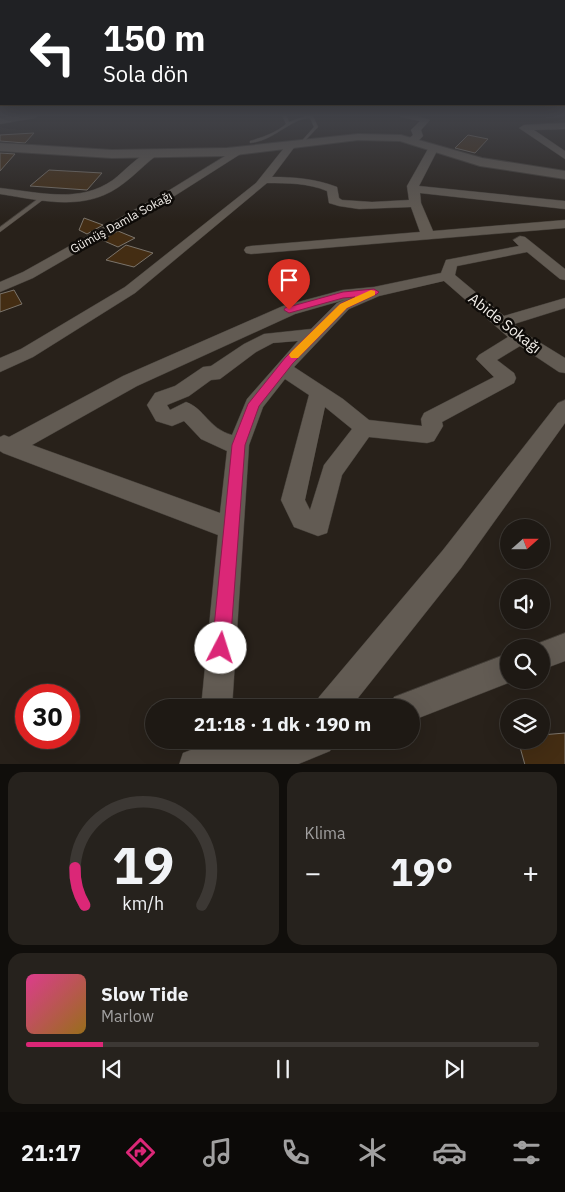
<!DOCTYPE html>
<html lang="tr">
<meta charset="utf-8">
<style>
body{margin:0;font-family:"IBM Plex Sans",sans-serif;background:#26221d;color:#f1f3f6;height:100vh;display:flex;flex-direction:column;font-size:19px;white-space:nowrap}
*{box-sizing:border-box;margin:0}
p{font-size:16px;color:#a1a0a0}
.icon{flex:none;width:28px;height:28px;fill:none;stroke:currentColor;stroke-width:2;stroke-linecap:round;stroke-linejoin:round}
.map{position:relative;height:764px;overflow:hidden}
.side{display:flex;flex-direction:column;gap:8px;padding:8px;background:#100e0b;flex:1}
.side>*{flex:none}
.guide{position:absolute;left:0px;top:0px;width:565px;height:105px;box-shadow:0 5px 20px #0002,0 0 0 1px #3c3834;background:#202124;color:#fff;overflow:hidden}
.needle{width:32px;rotate:69deg}
.tools{position:absolute;left:500px;top:519px;display:grid;gap:10px}
.tools a{display:grid;place-items:center;width:50px;height:50px;border-radius:50%;background:#1e1914;box-shadow:0 5px 20px #0002,0 0 0 1px #3c3834;font-size:25px}
.speed{position:absolute;left:15px;top:684px;display:flex;gap:10px;font-size:25px;font-weight:700;text-align:center}
.speed>*{display:grid;place-content:center;width:65px;height:65px;border-radius:50%;background:#1e1914;box-shadow:0 5px 20px #0002,0 0 0 1px #3c3834;line-height:1}
.speed .limit{border:8px solid #d22;background:#fff;color:#111}
.pin{position:absolute;display:grid;place-items:center;width:42px;height:42px;color:#fff;margin:-51px -21px;border-radius:50% 50% 50% 0;rotate:-45deg;box-shadow:0 0 5px #0007}
.pin .icon{rotate:45deg}
.me{position:absolute;width:55px;margin:-28px;rotate:5deg;stroke-linejoin:round;filter:drop-shadow(0 0 4px #0008)}
.turn{display:flex;align-items:center;gap:18px;height:105px;padding:0 20px;font-size:22px}
.turn .icon{width:65px;height:65px;stroke-width:2.5}
.turn b{display:block;font-size:35px;line-height:42px}
.big{font-size:38px;font-weight:800;line-height:1.1}
.side .tile{flex:1;display:flex;flex-direction:column;justify-content:center;gap:8px;min-width:0;padding:0 18px;border-radius:15px;background:#26221d}
.side .dial{align-items:center;gap:0}
.dial svg{height:130px;overflow:visible;fill:none;stroke:#3c3834;stroke-width:7;stroke-linecap:round;text-anchor:middle}
.dial text{fill:#f1f3f6;stroke:none}
.song{display:flex;align-items:center;gap:15px}
.cover{width:60px;height:60px;border-radius:8px;background:linear-gradient(135deg,hsl(330 70% 55%),hsl(40 70% 35%))}
.played{height:5px;border-radius:2px;background:linear-gradient(90deg,#db2777 15%,#3c3834 15%)}
.keys{display:flex;justify-content:space-around;direction:ltr}
.heat{display:flex;justify-content:space-between;align-items:center;font-size:28px;direction:ltr}
.side .tiles{flex:1;display:grid;gap:8px;grid-template-columns:1fr 1fr}
.tile:last-child{grid-column:span 2}
.trip{position:absolute;left:145px;top:699px;width:275px;height:50px;border-radius:25px;background:#1e1914;box-shadow:0 5px 20px #0002,0 0 0 1px #3c3834;font-weight:800;line-height:50px;text-align:center}
.tabs{display:flex;height:80px;justify-content:space-around;align-items:center;background:#0c0a08;color:#a1a0a0}
.tabs .icon{width:35px;height:35px}
.tabs .active{color:#db2777}
.tabs b{font-size:22px;color:#f1f3f6}
.map>svg:first-child{display:block}
</style>
<div class="map">
<svg width="565" height="765" viewBox="0 0 565 765">
<rect width="100%" height="100%" fill="#28211a"/>
<!-- building -->
<path fill="#442d13" stroke="#7b746b" d="M34 133 25 143 0 141V135Z
M468 135 488 139 475 153 455 148Z
M0 153 15 154 0 171Z
M49 170 102 173 87 190 30 186Z
M84 218 103 225 87 234 79 230Z
M118 231 135 238 118 247 102 240Z
M126 245 153 253 134 267 106 260Z
M14 290 22 304 0 312V294Z
M565 733V765H525L518 740H541V735Z"/>
<g fill="none" stroke-linecap="round" stroke-linejoin="round">
<defs>
<path id="service" d="M282 115H286L289 122 305 116H313L318 127 301 145 299 144 314 127 310 118C291 118 274 141 250 143V141C263 137 276 133 286 124Z
M43 195 48 196 0 232V227Z"/>
<path id="minor" d="M22 115H39L35 118 0 124V118Z
M400 115H414L430 120 421 130 423 136C420 140 415 143 411 144L406 141 413 135 411 130 420 121 401 117Z
M565 123V129L534 130 565 151V159L519 128 524 125Z
M291 142 296 145 272 177C295 177 316 179 337 187L339 198 342 200 372 202 409 200 407 186 428 149 433 146 438 149 419 186 565 201V209L420 193 421 203 433 231 565 220V228L251 254 246 253 244 250 246 247 251 246 420 232 411 207 359 209 339 206 329 203 327 191C308 183 288 183 267 183L135 293 33 357 0 372V358L21 349 125 287 256 183 288 143Z
M238 148 243 151 242 153 176 195 33 278 0 292V282L23 272 168 191Z
M153 150 158 153 157 155C140 168 124 187 104 195 72 209 33 199 0 194V188C38 192 79 204 113 180 125 171 139 154 153 150Z
M520 236 525 237 565 269V280L560 279 527 252 457 266 455 275 504 316 565 298V308L514 324 526 334 565 358V373L559 372 520 346 497 360 514 373 516 378 514 383 442 422 443 426 434 441 427 443 369 437 342 475 327 533 318 536 294 527 281 500 309 395 285 379 263 407 249 445 232 708H201L218 535 3 453 0 451V437L4 435 9 437 123 376 283 306 343 290 374 287 441 273 446 260 519 246 513 240ZM444 281 508 337 479 355 476 359 494 377 424 413 421 419 422 426 369 420 343 399 294 367 349 309 379 296ZM344 300 337 303 311 329 264 334 244 344 211 366 203 367 175 386 155 393 147 405 156 421 172 426 184 421 201 439 227 451 220 513 32 445 137 386 295 314ZM298 341 247 399 232 435C209 429 204 408 186 402L170 410 167 405 189 396 211 380 220 379 256 352 273 343ZM325 407 352 429 324 465 310 510 305 500Z
M565 400V423L461 568 350 708H315L319 697 443 550 558 403Z
M565 633V661L541 670V648H530L531 646Z
M509 653V680H516L411 721V708H390L394 697Z
M197 740H229V743L247 740H335L330 751 296 765H179L183 753 196 748Z"/>
<path id="tertiary" d="M358 134 401 135 482 158 565 171V179L480 166 400 141 358 140 227 156 112 158 0 151V143L112 150 227 148Z"/>
</defs>
<!-- service casing -->
<use href="#service" stroke="#423d37" stroke-width="1"/>
<!-- minor casing -->
<use href="#minor" stroke="#423d37" stroke-width="1"/>
<!-- tertiary casing -->
<use href="#tertiary" stroke="#423d37" stroke-width="2"/>
<!-- service -->
<use href="#service" fill="#625b53" fill-rule="evenodd"/>
<!-- minor -->
<use href="#minor" fill="#625b53" fill-rule="evenodd"/>
<!-- tertiary -->
<use href="#tertiary" fill="#625b53" fill-rule="evenodd"/>
</g>
<!-- sky -->
<linearGradient id="sky" x2="0" y2="1"><stop stop-color="#16120e"/><stop offset="0.52" stop-color="#424349"/><stop offset="1" stop-color="#424349" stop-opacity="0"/></linearGradient>
<rect width="565" height="222" fill="url(#sky)"/>
<!-- route -->
<path fill="#db2777" stroke="#8e194d" d="M374 289 379 292 377 294 347 308 293 363 259 406 245 445 230 648 227 654 221 656 215 654 212 648 232 445 248 404 285 358 340 304 355 297 343 298 289 313 284 310 285 308 343 292Z"/>
<!-- slow -->
<path fill="#f59e0b" d="M371 290 375 291V295L347 308 298 358H291L289 355 291 352 340 304Z"/>
<g text-anchor="middle" dominant-baseline="central" stroke-width="5" stroke-linejoin="round" paint-order="stroke">
<!-- far-street labels -->
<g font-size="12" fill="#f3efea" stroke="#0e0b08">
<text transform="translate(121 222) rotate(-29)">Gümüş Damla Sokağı</text>
</g>
<!-- street labels -->
<g font-size="15" fill="#f3efea" stroke="#0e0b08">
<text transform="translate(505 323) rotate(38)">Abide Sokağı</text>
</g>
</g>
</svg>
<div class="tools">
<a><svg class="needle" viewBox="-14 -14 28 28"><path d="M0-13l5 13h-10z" fill="#e53935"/><path d="M0 13l5-13h-10z" fill="#a1a0a0"/></svg></a>
<a><svg class="icon" aria-label="sound" viewBox="0 0 24 24"><path d="M4 9h4l5-4v14l-5-4H4zM17 9q2 3 0 6"/></svg></a>
<a><svg class="icon" aria-label="search" viewBox="0 0 24 24"><circle cx="10" cy="10" r="6"/><path d="M15 15l6 6"/></svg></a>
<a><svg class="icon" aria-label="layers" viewBox="0 0 24 24"><path d="M12 4l9 5-9 5-9-5zM3 14l9 5 9-5"/></svg></a>
</div>
<div class="speed"><div class="limit">30</div></div>
<div class="pin" style="left:289px;top:310px;background:#d93025"><svg class="icon" aria-label="arrive" viewBox="0 0 24 24"><path d="M6 21V4h12l-3 4 3 4H6"/></svg></div>
<svg class="me" style="left:221px;top:648px" viewBox="-20 -20 40 40"><circle r="19" fill="#fff"/><path d="M0-13L10 11 0 6-10 11z" fill="#db2777"/></svg>
<div class="trip">21:18 · 1 dk · 190 m</div>
<div class="guide">
<div class="turn"><svg class="icon" aria-label="left" viewBox="0 0 24 24"><path d="M17 20v-9H6M10 6l-5 5 5 5"/></svg><div><b>150 m</b>Sola dön</div></div>
</div>
</div>
<section class="side">
<div class="tiles">
<div class="tile dial"><svg viewBox="0 0 100 80">
<path d="M14 69A42 42 0 1 1 86 69"/>
<path d="M14 69A42 42 0 0 1 8 46" stroke="#db2777"/>
<text x="50" y="56" font-size="32" font-weight="700">19</text>
<text x="50" y="72" font-size="11">km/h</text>
</svg></div>
<div class="tile"><p>Klima</p>
<div class="heat"><a>−</a><b class="big">19°</b><a>+</a></div>
</div>
<div class="tile">
<div class="song"><i class="cover"></i><div><b>Slow Tide</b><p>Marlow</p></div></div>
<div class="played"></div>
<div class="keys"><svg class="icon" aria-label="previous" viewBox="0 0 24 24"><path d="M18 5L8 12l10 7zM5 5v14"/></svg><svg class="icon" aria-label="pause" viewBox="0 0 24 24"><path d="M8 5v14M16 5v14"/></svg><svg class="icon" aria-label="next" viewBox="0 0 24 24"><path d="M6 5l10 7-10 7zM19 5v14"/></svg></div>
</div>
</div>
</section>
<nav class="tabs">
<b>21:17</b>
<svg class="icon active" aria-label="directions" viewBox="0 0 24 24"><path d="M12 3l9 9-9 9-9-9zM9 14v-3h6M13 9l2 2-2 2"/></svg>
<svg class="icon" aria-label="music" viewBox="0 0 24 24"><path d="M9 18V5l10-2v13"/><circle cx="6" cy="18" r="3"/><circle cx="16" cy="16" r="3"/></svg>
<svg class="icon" aria-label="phone" viewBox="0 0 24 24"><path d="M5 4h4l2 5-3 2q2 4 5 5l2-3 5 2v4C11 20 4 13 5 4z"/></svg>
<svg class="icon" aria-label="climate" viewBox="0 0 24 24"><path d="M12 3v18M4 7l16 10M4 17L20 7"/></svg>
<svg class="icon" aria-label="car" viewBox="0 0 24 24"><path d="M5 17H2v-5l4-1 3-4h7l3 4 3 1v5h-3M9 17h6M6 11h13"/><circle cx="7" cy="17" r="2"/><circle cx="17" cy="17" r="2"/></svg>
<svg class="icon" aria-label="filters" viewBox="0 0 24 24"><path d="M4 7h16M4 17h16"/><circle cx="9" cy="7" r="2"/><circle cx="15" cy="17" r="2"/></svg>
</nav>
